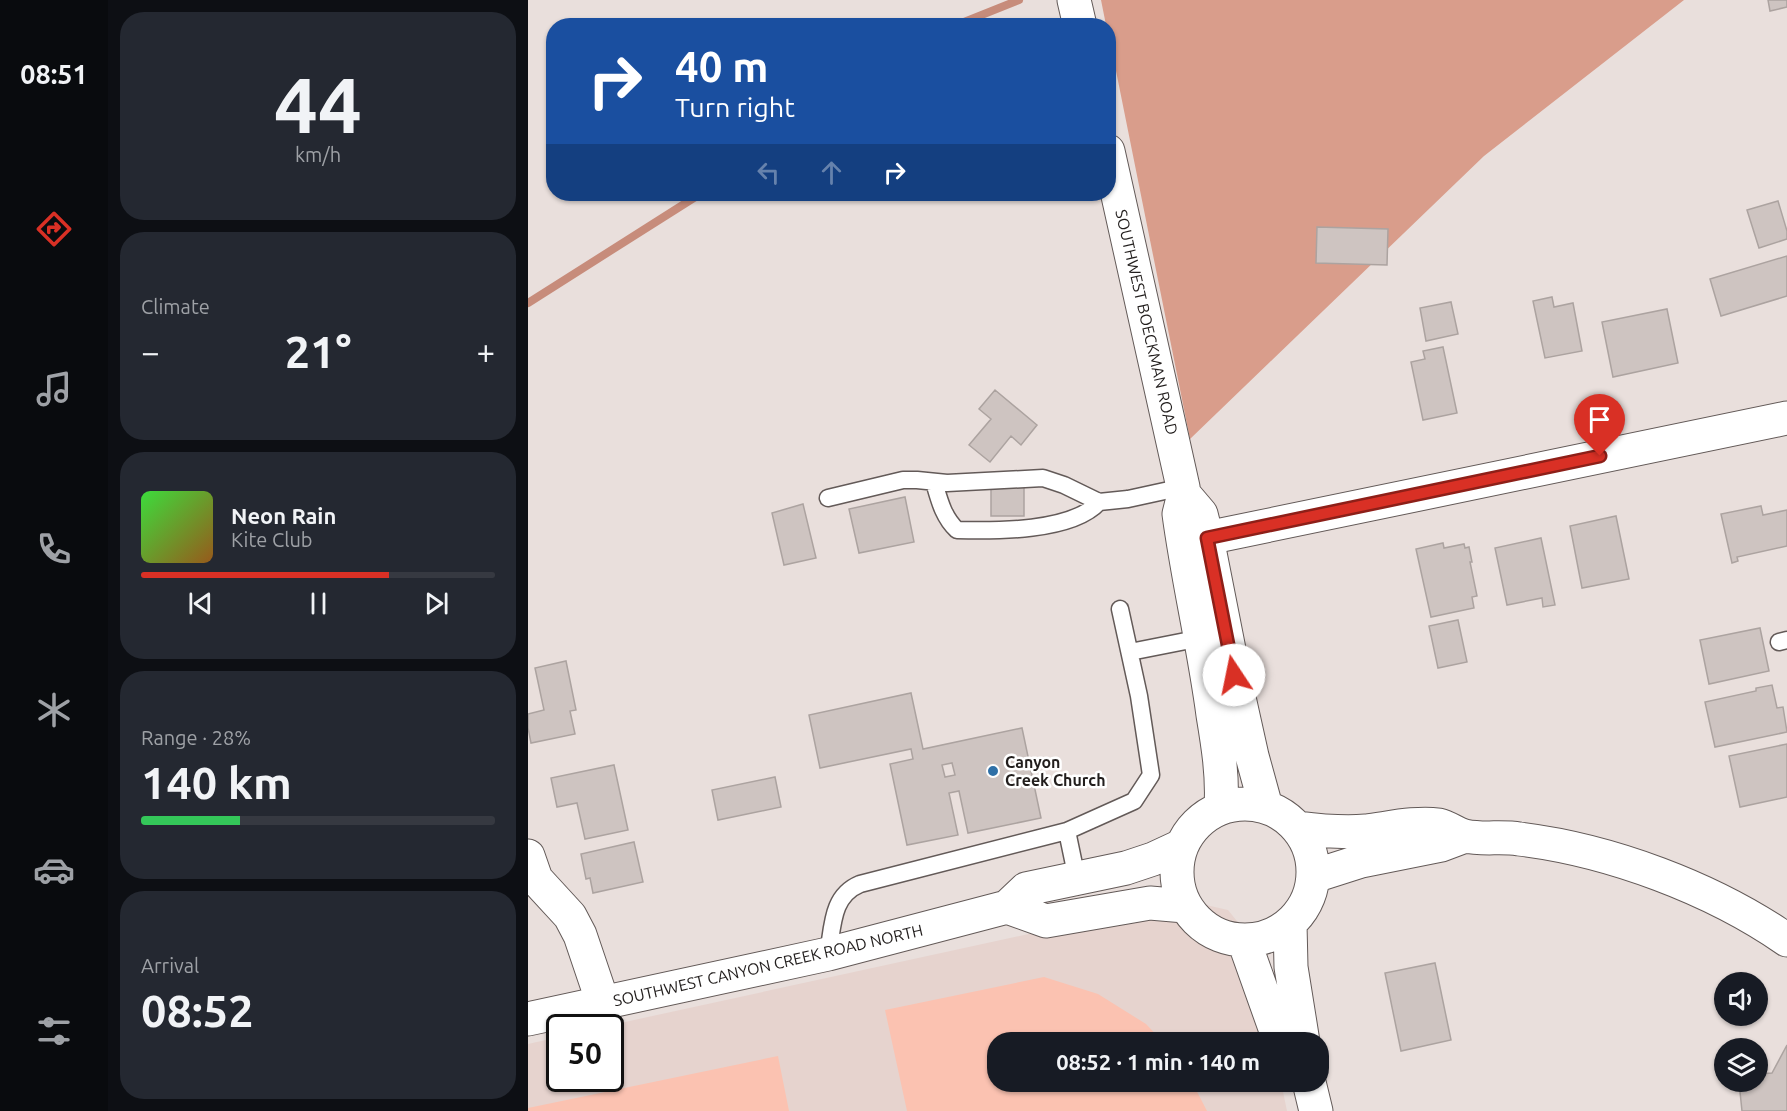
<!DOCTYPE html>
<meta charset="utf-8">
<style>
body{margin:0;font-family:Ubuntu,sans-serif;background:#242831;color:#f1f3f6;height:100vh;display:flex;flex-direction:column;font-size:22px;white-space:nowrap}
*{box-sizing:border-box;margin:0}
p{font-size:20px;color:#9ea1a6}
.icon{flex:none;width:33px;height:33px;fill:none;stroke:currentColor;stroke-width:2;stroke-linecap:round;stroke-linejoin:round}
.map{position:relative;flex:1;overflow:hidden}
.panel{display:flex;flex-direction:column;gap:12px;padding:12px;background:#0d0f14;width:420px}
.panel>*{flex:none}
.banner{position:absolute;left:18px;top:18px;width:570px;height:183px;border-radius:24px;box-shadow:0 2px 4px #0004;background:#1a4fa0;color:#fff;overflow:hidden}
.buttons{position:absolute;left:1186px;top:972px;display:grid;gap:12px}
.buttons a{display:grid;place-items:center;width:54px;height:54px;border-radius:50%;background:#171b24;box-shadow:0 2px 4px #0004;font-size:30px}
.speed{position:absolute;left:18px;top:1014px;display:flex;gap:12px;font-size:30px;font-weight:700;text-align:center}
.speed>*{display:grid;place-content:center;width:78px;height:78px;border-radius:50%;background:#171b24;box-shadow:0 2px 4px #0004;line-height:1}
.speed .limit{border:3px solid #111;border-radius:9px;background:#fff;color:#111}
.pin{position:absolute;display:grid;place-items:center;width:51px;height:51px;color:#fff;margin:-62px -26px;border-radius:50% 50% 50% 0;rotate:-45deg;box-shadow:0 0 6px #0007}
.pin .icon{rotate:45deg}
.me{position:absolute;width:66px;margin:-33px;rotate:349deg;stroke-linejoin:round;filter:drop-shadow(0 0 4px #0008)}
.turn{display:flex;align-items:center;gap:21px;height:126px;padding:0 30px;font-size:27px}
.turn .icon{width:78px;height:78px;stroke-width:2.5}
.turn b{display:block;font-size:42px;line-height:51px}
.lanes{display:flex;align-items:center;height:57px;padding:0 30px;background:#0003;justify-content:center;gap:30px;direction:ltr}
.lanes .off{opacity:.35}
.big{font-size:45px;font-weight:700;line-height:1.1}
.panel .tile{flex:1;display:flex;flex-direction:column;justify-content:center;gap:9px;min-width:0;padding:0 21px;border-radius:24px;background:#242831}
.panel .dial{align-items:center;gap:0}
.dial b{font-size:78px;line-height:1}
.song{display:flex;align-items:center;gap:18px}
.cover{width:72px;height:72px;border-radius:9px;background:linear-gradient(135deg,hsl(120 70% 55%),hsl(30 70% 35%))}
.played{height:6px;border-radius:3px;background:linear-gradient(90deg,#d93025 70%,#363941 70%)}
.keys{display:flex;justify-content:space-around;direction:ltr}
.heat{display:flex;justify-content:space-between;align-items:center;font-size:33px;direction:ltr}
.charge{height:9px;border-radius:4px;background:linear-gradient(90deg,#34c759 28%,#363941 0)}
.trip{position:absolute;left:459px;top:1032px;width:342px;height:60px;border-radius:24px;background:#171b24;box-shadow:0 2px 4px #0004;font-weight:700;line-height:60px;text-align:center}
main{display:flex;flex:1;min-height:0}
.tabs{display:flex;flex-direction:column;width:108px;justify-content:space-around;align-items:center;background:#090b0e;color:#9ea1a6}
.tabs .icon{width:42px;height:42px}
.tabs .current{color:#d93025}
.tabs b{font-size:27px;color:#f1f3f6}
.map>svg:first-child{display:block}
</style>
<main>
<nav class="tabs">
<b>08:51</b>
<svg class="icon current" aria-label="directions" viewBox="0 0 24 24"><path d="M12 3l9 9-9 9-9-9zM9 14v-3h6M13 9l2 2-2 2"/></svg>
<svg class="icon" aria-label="music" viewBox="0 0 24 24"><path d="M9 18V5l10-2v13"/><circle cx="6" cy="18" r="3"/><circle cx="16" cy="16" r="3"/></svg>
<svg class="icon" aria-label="phone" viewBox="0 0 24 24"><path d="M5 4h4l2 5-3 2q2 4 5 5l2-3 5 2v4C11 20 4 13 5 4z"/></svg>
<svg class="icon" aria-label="climate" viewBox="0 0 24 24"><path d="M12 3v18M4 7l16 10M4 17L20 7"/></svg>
<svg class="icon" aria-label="car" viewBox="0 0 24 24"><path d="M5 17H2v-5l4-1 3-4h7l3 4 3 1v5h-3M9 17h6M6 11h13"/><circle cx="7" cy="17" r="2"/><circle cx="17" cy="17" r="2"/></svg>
<svg class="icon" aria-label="filters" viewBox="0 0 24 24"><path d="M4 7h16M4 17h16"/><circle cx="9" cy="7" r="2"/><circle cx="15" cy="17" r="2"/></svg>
</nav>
<section class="panel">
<div class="tile dial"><b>44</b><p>km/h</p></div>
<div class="tile"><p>Climate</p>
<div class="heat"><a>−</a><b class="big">21°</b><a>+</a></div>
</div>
<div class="tile">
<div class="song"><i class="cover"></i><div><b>Neon Rain</b><p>Kite Club</p></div></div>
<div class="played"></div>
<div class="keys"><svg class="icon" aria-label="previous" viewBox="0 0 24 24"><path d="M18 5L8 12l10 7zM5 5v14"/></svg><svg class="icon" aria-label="pause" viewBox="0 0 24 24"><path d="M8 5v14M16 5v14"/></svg><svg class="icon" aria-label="next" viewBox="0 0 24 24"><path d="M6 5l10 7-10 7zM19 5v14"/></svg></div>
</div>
<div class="tile"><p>Range · 28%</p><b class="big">140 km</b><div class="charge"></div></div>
<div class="tile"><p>Arrival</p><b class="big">08:52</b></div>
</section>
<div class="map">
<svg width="1259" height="1111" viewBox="0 0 1259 1111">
<rect width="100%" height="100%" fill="#e9dfdc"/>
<!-- built -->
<path fill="#e6d3ce" d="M656 900 700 910 721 936 744 1042H470V1082H753L759 1111H0V1044L31 1037 32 1078H82V1028L74 1027Z"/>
<!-- green -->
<path fill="#fbc2b1" d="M516 977 570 994 618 1024 635 1042H470V1082H664L679 1111H379L357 1010Z
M250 1056 261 1111H0V1108Z"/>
<!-- forest -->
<path fill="#d99d8b" d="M573 0H1156L956 156 662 439 581 36 580 26 578 25Z"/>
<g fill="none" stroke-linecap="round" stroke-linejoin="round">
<!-- stream -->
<path stroke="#c78c7b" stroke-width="8" d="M426 26 491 0
M0 303 172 194"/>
</g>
<!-- building -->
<path fill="#cec4c1" stroke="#aca3a0" stroke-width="1.5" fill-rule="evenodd" d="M1240 0H1259V7L1242 11Z
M1250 201 1259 231V239L1231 248 1219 210Z
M789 227 860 229 859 265 788 263Z
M1259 256V296L1193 316 1182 279Z
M1024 297 1026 307 1045 303 1054 351 1017 358 1005 301Z
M923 302 930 334 898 341 892 308Z
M1139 309 1150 363 1085 377 1074 322Z
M915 347 929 413 895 420 883 362 897 359 895 351Z
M467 390 509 425 493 445 483 436 462 462 441 445 463 419 451 409Z
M496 483V516H463V484Z
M377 497 386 542 331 553 321 509Z
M275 504 288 558 256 565 244 513Z
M1233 506 1235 515 1259 510V546L1209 557 1210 561 1204 563 1193 514Z
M1088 516 1101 579 1054 588 1042 526Z
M1013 538 1027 605 1015 607 1014 598 979 605 967 548Z
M915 543 916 548 936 544 937 548 941 547 944 562H942L949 596 944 597 946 608 903 617 888 549Z
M930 620 939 662 910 668 901 626Z
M1232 628 1241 671 1181 684 1172 640Z
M38 661 48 710 42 711 47 734 3 743 0 728V714L16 710 7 668Z
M1244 685 1249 708 1255 707 1259 732 1187 747 1177 702 1228 691V688Z
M383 693 395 749 494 728 513 818 440 833 431 791 421 793 430 835 379 845 362 764 385 759 383 749 292 768 281 715ZM424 763 427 775 417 777 414 765Z
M1259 744V797L1212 807 1201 756Z
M86 765 100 830 57 839 49 803 29 807 23 778Z
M247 777 253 807 190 820 184 790Z
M106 842 115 882 65 893 62 878 58 879 53 854Z
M907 963 923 1040 873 1051 857 973Z
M1259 1045V1111H1214L1211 1082H1230V1074L1244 1073Z"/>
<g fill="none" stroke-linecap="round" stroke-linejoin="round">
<defs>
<path id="lane" d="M406 482C411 499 415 517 429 530 467 531 544 532 571 502
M300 498 375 480H389L419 483 515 478 536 485 571 502 600 499 655 487
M1251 642 1259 640
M602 652 673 638
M549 879 539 831 606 801 623 775 611 696 592 609
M300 954C305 927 303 896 332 884L539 831"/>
<path id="street" d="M679 538 1259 418
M0 856 8 879 42 916 52 935 75 1003"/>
<path id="secondary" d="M546 0 552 26
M580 151 655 487 656 494 651 514C660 581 676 647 685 715 690 745 695 776 693 807
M656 494 673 514 679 538 706 675 724 756 738 807
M649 872a68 68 0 1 1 136 0a68 68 0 1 1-136 0Z
M770 828C793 831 815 833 838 831 862 828 887 822 911 825 920 827 928 834 937 836 954 840 974 836 991 839 1082 850 1184 888 1259 940
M786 876 833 861 913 845 937 836
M479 907 518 921 622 903 657 906
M762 924 763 967 775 1042
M716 941 748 1031 757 1042
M0 1019 300 954 479 907 498 889 598 868 625 859 653 846
M781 1082 788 1111"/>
</defs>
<!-- lane casing -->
<use href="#lane" stroke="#635a58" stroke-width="19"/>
<!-- street casing -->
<use href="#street" stroke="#635a58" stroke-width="35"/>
<!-- secondary casing -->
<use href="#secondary" stroke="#635a58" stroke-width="35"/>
<!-- lane -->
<use href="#lane" stroke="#fff" stroke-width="16"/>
<!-- street -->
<use href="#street" stroke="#fff" stroke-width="33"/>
<!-- secondary -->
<use href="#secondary" stroke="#fff" stroke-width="33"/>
</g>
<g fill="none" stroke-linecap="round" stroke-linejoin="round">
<defs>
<path id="route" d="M706 675 679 538 1072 456"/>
</defs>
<!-- route casing -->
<use href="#route" stroke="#8d1f18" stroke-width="15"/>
<!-- route -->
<use href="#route" stroke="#d93025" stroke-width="10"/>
</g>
<!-- markers -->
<circle fill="#2f70a7" stroke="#fff" stroke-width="2" cx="465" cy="771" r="6"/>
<g text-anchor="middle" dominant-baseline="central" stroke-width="5" stroke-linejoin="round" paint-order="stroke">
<!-- street labels -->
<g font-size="16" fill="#221e1d" stroke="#fff">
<text transform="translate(619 322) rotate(77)">SOUTHWEST BOECKMAN ROAD</text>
<text transform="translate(240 965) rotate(-13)">SOUTHWEST CANYON CREEK ROAD NORTH</text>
</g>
<!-- poi labels -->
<g font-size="16" font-weight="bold" fill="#221e1d" stroke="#fff" text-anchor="start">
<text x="477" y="762">Canyon<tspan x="477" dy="18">Creek Church</tspan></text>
</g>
</g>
</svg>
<div class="buttons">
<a><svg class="icon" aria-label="sound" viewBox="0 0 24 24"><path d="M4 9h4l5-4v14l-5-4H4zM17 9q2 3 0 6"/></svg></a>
<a><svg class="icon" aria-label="layers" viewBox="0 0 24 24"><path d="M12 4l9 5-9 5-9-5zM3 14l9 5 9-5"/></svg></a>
</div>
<div class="speed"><div class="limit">50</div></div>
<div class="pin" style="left:1072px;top:456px;background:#d93025"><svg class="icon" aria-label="arrive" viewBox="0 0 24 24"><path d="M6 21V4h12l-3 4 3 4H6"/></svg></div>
<svg class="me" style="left:706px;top:675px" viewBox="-20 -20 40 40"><circle r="19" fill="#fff"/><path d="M0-13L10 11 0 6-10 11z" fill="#d93025"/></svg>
<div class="trip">08:52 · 1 min · 140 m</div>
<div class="banner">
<div class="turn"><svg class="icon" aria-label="right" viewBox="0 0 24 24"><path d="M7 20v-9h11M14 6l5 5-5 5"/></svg><div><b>40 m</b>Turn right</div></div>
<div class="lanes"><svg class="icon off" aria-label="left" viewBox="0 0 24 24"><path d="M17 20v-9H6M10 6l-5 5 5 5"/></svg><svg class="icon off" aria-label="ahead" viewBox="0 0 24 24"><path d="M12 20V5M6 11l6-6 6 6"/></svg><svg class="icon" aria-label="right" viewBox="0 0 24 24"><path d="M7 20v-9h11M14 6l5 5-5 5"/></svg></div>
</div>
</div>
</main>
